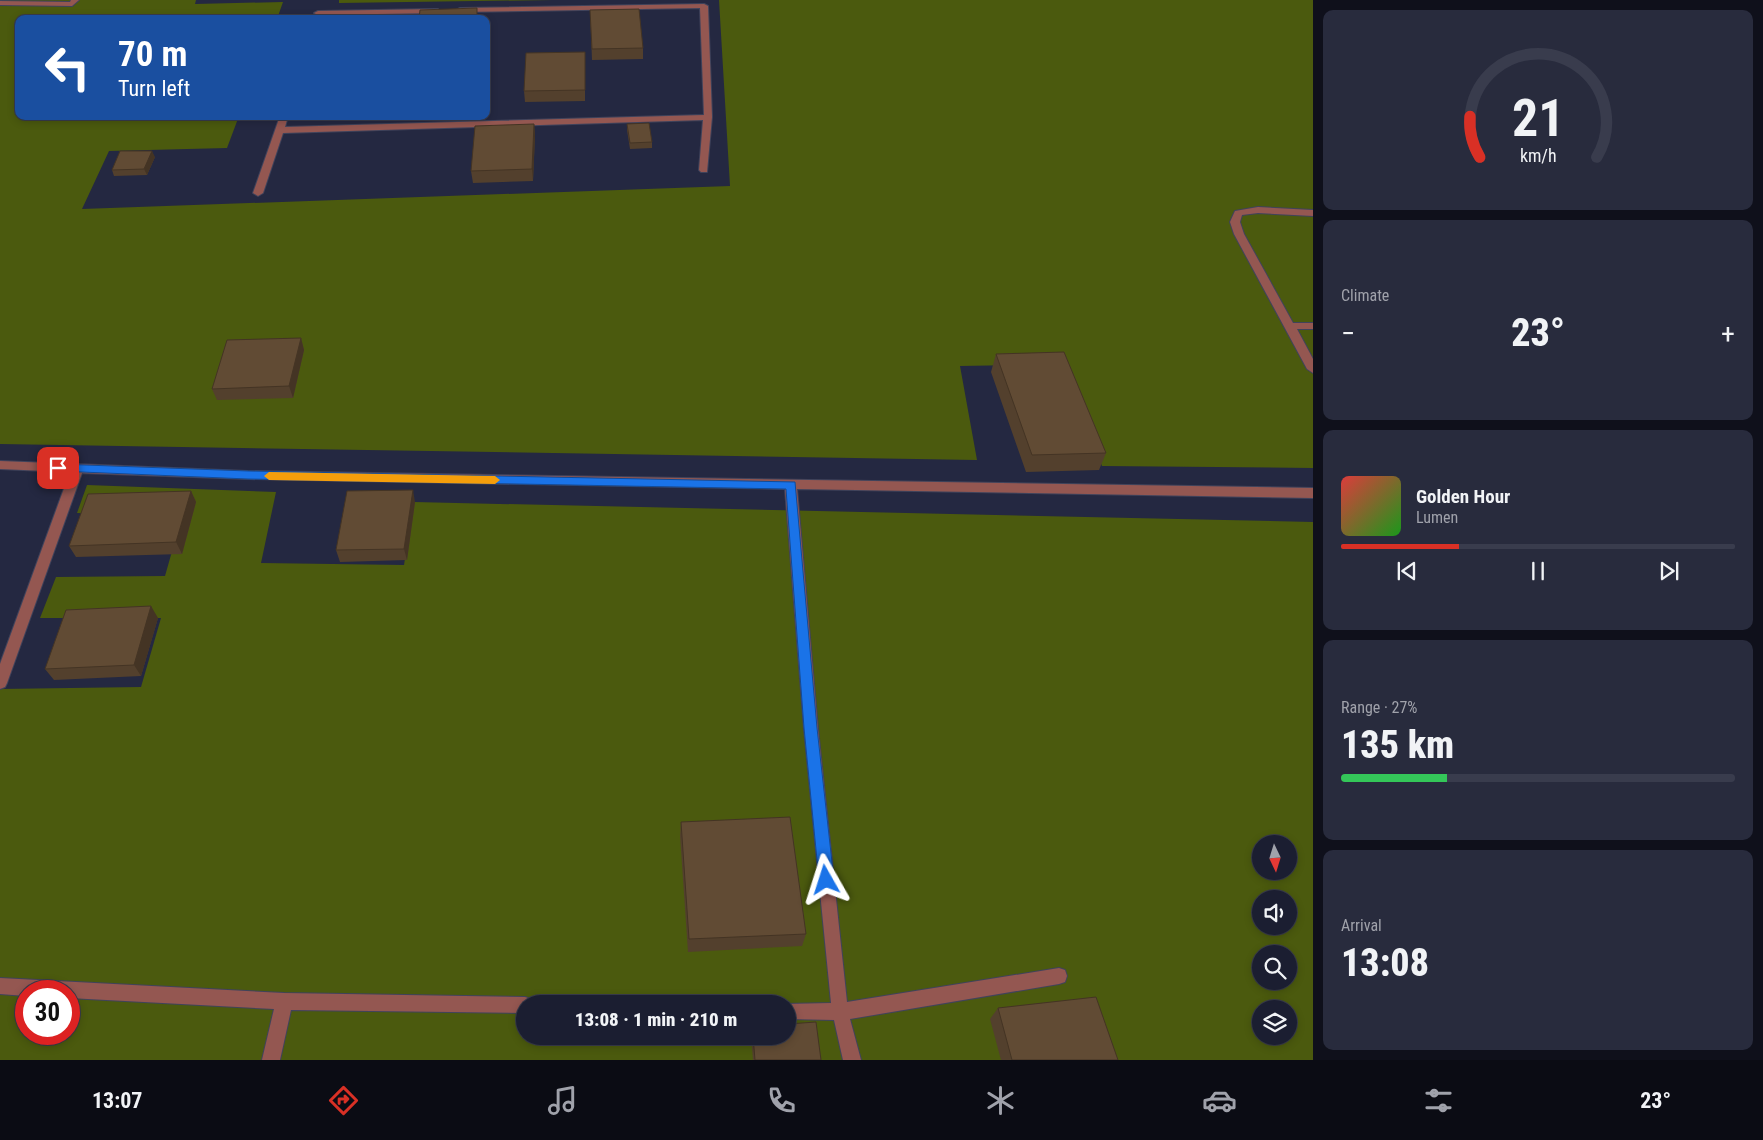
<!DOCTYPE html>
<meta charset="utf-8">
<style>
body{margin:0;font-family:"Roboto Condensed",sans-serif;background:#282b3d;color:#f1f3f6;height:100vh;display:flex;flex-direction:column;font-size:19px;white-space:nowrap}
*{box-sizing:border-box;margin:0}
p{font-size:16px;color:#a0a2ab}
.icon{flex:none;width:28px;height:28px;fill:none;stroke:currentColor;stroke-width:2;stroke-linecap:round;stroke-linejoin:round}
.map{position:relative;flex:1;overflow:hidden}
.side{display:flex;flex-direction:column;gap:10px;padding:10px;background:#0f101b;width:450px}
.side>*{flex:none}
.banner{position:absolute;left:15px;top:15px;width:475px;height:105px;border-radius:10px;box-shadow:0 2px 8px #0003,0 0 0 1px #393c4d;background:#1a4fa0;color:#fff;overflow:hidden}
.needle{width:32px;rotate:176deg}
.fabs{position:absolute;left:1252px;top:835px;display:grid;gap:10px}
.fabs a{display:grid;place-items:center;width:45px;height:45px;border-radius:50%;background:#1b1e31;box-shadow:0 2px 8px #0003,0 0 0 1px #393c4d;font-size:25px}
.speed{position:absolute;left:15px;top:980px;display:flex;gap:10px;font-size:25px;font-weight:700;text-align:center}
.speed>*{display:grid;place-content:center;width:65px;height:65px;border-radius:50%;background:#1b1e31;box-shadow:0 2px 8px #0003,0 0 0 1px #393c4d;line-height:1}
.speed .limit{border:8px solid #d22;background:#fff;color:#111}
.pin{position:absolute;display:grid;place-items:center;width:42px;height:42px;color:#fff;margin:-21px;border-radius:10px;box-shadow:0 2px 8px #0006}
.me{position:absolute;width:55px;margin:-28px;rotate:354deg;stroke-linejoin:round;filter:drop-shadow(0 0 4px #0008)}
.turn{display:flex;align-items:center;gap:18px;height:105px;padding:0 20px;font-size:22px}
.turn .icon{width:65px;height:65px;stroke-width:2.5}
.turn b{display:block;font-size:35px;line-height:42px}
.big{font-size:38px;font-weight:800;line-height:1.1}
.side .card{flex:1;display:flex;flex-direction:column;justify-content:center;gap:8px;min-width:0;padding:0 18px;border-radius:10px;background:#282b3d}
.side .dial{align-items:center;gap:0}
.dial svg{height:130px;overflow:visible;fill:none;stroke:#393c4d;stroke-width:7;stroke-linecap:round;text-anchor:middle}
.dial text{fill:#f1f3f6;stroke:none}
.song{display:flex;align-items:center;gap:15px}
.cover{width:60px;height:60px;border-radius:8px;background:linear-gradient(135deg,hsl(0 70% 55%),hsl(120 70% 35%))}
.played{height:5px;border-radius:2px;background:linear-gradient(90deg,#d93025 30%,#393c4d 30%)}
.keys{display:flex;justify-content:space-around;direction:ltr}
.heat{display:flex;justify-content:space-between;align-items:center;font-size:28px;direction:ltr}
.charge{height:8px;border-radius:4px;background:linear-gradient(90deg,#34c759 27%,#393c4d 0)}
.trip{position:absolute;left:516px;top:995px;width:280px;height:50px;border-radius:25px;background:#1b1e31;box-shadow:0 2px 8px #0003,0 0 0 1px #393c4d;font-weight:800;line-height:50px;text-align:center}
.menu{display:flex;height:80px;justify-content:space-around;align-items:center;background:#0b0c14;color:#a0a2ab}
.menu .icon{width:35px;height:35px}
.menu .current{color:#d93025}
.menu b{font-size:22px;color:#f1f3f6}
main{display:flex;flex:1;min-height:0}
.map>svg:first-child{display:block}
</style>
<main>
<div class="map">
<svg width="1313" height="1060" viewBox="0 0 1313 1060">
<rect width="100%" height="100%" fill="#242841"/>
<!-- green -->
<path fill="#4b5a0e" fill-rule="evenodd" d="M0 0H196L195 4 283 2 277 19H19V116H239L227 148 109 151 82 209 730 186 719 0H1313V468L1102 466 1064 364 960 366 977 460 0 444Z
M339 0H553L339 3Z
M87 485 276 492 261 563 404 565 414 502 1313 522V1060H0V689L141 687 161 618H40L56 577 165 576 182 516 77 513ZM1261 844H1289V871H1261ZM1261 899H1289V926H1261ZM1261 954H1289V981H1261ZM26 991H69V1034H26ZM525 1004H788V1036H525ZM1261 1009H1289V1036H1261Z"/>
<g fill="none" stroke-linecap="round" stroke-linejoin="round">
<defs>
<path id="minor" d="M71 0H79L72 6 0 5V1L70 2Z
M704 4 708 6 712 117 707 172H701L699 170 703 120 283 133 263 193 258 196 253 193 280 116H288L285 127 704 115 700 8 460 12 456 10 460 8Z
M435 9H438V13L318 15 314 13 318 11Z
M1258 207 1313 210V216L1258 213 1242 215 1240 222 1244 234 1293 323H1313V329H1297L1313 359V373L1307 369 1234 234 1230 222 1235 211Z
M0 461 248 471 1313 488V498L797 489 818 729 847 1002 1059 968 1065 970 1067 976 1065 982 1059 984 850 1019 861 1060H843L834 1020 788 1019V1004H785L831 1003 804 729 785 489 248 479 82 473 7 683 5 687 0 689V664L70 472 0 469Z
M0 978 284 993 525 997 531 999 533 1004H525V1013L291 1010 280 1060H262L274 1009 69 998V991H26V996L0 994Z"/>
</defs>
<!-- minor casing -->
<use href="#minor" stroke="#40435b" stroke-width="2"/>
<!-- minor -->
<use href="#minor" fill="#945751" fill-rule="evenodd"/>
</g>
<!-- wall -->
<path fill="#53402d" d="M590 10 643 48V59L592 60Z
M585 52V101L525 102 524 91Z
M534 124 535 136 533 181 473 183 471 171Z
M627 124 652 142V148L630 149 627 130Z
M155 157 147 175 114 176 112 170Z
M301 338 304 350 293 398 217 400 212 389Z
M996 354 1106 453 1099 470 1026 472 991 372Z
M191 491 196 502 182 554 76 557 69 546Z
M415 502 407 560 340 562 336 550Z
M158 618 141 676 54 680 45 669Z
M681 822 806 934 802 946 688 952 680 836Z
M998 1008 1118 1060H1001L990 1019Z
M751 1036H788L821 1060H753Z"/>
<!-- shaded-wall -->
<path fill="#443424" d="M534 124 535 136 533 181 532 169Z
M152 151 155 157 147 175 144 169Z
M301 338 304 350 293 398 289 386Z
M413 490 415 502 407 560 404 549Z
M191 491 196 502 182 554 176 542Z
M151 606 158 618 141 676 134 665Z"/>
<!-- building -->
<path fill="#614b34" stroke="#443424" d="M477 8V19H419L420 10Z
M639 9 643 48 592 49 590 10Z
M585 52V90L524 91 526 53Z
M649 123 652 142 630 143 627 124Z
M534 124 532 169 471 171 475 126Z
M120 151H152L144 169 112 170Z
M301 338 289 386 212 389 227 340Z
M1064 352 1106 453 1032 455 996 354Z
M413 490 404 549 336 550 347 491Z
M191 491 176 542 69 546 88 494Z
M151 606 134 665 45 669 66 610Z
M790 817 806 934 689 939 681 822Z
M1096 997 1118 1060H1012L998 1008Z
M816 1022 821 1060H755L753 1036H788V1024Z"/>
<!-- route -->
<path fill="#1a73e8" stroke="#114b97" d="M58 464 248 471 795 482 817 728 834 880 831 885 826 887 821 885 819 880 804 728 786 489 248 479 58 471 53 468Z"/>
<!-- slow -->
<path fill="#f59e0b" d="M269 472 495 476 500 480 495 484 269 480 264 476Z"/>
</svg>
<div class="fabs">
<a><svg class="needle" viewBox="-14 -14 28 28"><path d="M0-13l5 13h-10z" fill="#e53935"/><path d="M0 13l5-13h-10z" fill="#a0a2ab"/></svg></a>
<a><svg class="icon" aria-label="sound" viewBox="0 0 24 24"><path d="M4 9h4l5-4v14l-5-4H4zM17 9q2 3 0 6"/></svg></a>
<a><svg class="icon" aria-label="search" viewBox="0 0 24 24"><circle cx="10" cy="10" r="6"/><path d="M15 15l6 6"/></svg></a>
<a><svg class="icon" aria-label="layers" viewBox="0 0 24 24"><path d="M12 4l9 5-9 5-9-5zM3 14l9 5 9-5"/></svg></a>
</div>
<div class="speed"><div class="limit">30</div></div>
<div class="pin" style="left:58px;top:468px;background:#d93025"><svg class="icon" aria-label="arrive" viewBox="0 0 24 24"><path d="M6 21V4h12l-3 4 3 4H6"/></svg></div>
<svg class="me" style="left:826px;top:880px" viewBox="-20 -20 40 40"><path d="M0-17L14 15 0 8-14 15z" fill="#1a73e8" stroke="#fff" stroke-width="4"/></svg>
<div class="trip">13:08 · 1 min · 210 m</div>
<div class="banner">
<div class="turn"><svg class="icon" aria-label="left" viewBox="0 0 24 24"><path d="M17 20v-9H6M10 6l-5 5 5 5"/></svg><div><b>70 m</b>Turn left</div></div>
</div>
</div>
<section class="side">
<div class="card dial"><svg viewBox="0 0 100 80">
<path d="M14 69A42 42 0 1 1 86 69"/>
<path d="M14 69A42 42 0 0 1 8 44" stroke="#d93025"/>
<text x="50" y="56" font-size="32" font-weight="700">21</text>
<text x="50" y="72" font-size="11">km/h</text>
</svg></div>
<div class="card"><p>Climate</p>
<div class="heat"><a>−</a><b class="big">23°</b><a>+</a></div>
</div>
<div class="card">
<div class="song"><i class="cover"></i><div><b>Golden Hour</b><p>Lumen</p></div></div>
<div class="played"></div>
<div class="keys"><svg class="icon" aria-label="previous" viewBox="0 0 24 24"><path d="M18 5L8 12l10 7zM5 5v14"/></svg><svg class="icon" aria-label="pause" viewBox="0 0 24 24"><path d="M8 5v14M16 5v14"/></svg><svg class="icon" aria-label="next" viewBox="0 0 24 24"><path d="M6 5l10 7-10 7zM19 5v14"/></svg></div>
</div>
<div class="card"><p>Range · 27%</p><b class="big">135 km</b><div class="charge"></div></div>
<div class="card"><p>Arrival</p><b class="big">13:08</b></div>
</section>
</main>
<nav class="menu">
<b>13:07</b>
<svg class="icon current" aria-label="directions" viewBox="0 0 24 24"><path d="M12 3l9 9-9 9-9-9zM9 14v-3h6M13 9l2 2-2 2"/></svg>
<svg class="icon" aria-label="music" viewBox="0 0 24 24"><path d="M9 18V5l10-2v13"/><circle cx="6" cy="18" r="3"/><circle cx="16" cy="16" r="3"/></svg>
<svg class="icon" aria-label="phone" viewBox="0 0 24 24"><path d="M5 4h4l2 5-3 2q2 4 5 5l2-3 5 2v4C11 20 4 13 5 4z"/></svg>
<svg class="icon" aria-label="climate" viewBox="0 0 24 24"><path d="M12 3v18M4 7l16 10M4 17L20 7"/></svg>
<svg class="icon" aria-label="car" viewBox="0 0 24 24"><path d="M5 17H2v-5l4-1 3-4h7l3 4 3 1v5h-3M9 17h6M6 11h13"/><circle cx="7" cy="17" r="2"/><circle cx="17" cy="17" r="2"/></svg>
<svg class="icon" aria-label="filters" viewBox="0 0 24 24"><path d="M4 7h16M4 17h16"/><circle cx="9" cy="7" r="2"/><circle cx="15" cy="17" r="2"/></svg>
<b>23°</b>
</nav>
